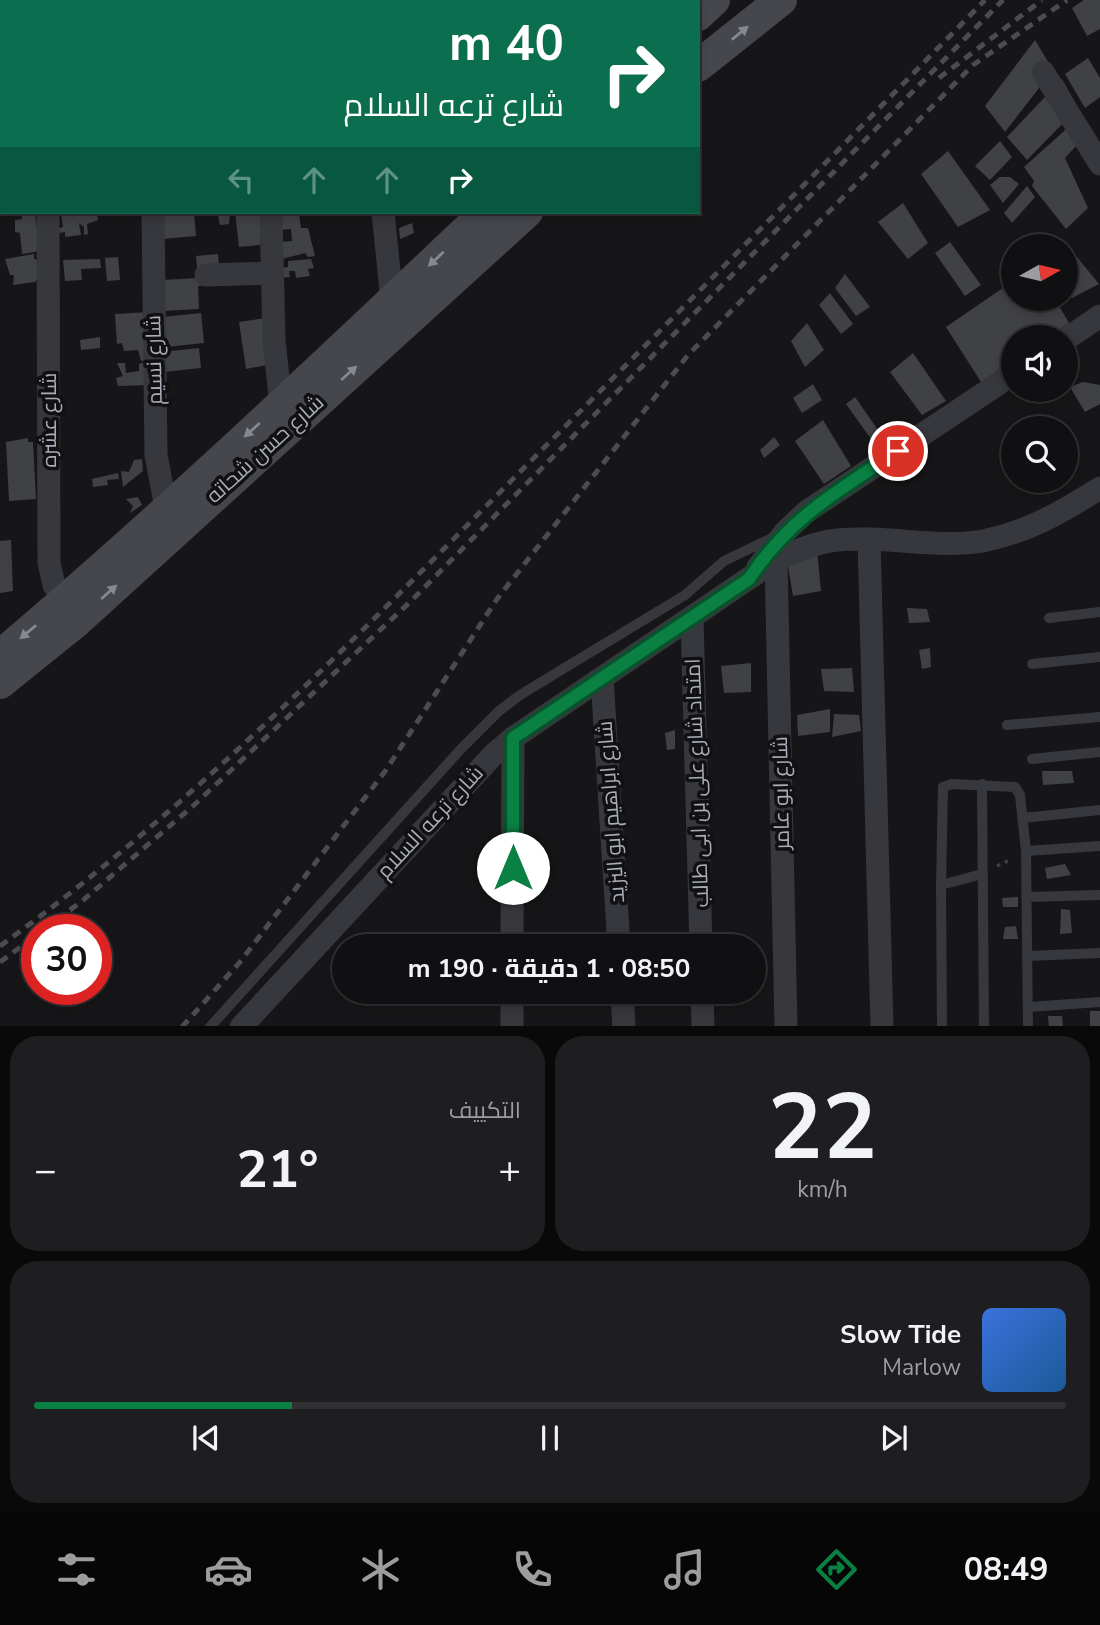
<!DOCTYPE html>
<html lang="ar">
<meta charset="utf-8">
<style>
body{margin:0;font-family:"Nunito Sans",Cairo,sans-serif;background:#1e1e20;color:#f1f3f6;direction:rtl;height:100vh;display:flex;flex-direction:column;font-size:26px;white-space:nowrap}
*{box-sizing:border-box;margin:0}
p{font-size:23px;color:#9c9d9f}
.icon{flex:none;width:38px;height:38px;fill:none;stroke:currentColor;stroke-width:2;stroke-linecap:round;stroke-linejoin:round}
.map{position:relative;height:1026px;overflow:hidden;direction:ltr}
.drawer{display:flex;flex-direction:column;gap:10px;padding:10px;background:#09090a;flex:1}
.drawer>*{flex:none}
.guide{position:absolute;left:0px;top:0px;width:700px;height:214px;box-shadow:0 4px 10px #0003,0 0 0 2px #303032;direction:rtl;background:#0b6e4f;color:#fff;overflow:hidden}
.needle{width:46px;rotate:82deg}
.tools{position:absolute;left:1001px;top:234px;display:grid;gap:14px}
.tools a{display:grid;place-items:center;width:77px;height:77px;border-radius:50%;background:#101012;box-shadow:0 4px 10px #0003,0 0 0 2px #303032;font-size:35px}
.speed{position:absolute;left:21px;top:914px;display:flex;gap:14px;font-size:35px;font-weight:700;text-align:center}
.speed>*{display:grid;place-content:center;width:91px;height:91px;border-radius:50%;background:#101012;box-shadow:0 4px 10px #0003,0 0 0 2px #303032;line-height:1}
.speed .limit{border:10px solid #d22;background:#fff;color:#111}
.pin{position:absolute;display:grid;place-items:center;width:60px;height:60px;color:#fff;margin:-30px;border:4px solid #fff;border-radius:50%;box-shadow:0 2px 7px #0007}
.me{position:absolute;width:77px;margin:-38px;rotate:0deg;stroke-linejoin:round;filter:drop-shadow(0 0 5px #0008)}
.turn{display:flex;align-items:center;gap:24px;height:147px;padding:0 21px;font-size:32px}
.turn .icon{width:91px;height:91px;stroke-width:2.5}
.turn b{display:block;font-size:49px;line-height:60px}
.lanes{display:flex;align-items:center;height:66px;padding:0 21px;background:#0003;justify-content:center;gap:35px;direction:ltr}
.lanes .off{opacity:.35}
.big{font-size:52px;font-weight:700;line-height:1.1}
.drawer .widget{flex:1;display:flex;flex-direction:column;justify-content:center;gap:10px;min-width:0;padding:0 24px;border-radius:28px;background:#1e1e20}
.drawer .dial{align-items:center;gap:0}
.dial b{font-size:91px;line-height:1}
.song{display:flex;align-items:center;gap:21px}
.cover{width:84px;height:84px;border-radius:10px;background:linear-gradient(135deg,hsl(220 70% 55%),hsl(210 70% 35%))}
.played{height:7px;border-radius:4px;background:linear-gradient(90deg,#0b8043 25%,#303032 25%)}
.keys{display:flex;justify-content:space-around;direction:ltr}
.heat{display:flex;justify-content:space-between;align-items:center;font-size:38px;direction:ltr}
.drawer .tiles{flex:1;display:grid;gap:10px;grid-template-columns:1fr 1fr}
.widget:last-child{grid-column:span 2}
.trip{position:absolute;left:332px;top:934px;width:434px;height:70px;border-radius:35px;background:#101012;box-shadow:0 4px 10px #0003,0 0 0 2px #303032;font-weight:700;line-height:70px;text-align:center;direction:rtl}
.menu{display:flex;height:112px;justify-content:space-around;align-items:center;background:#060607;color:#9c9d9f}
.menu .icon{width:49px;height:49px}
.menu .selected{color:#0b8043}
.menu b{font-size:32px;color:#f1f3f6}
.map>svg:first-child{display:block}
</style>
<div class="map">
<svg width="1100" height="1027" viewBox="0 0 1100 1027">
<rect width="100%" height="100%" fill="#161618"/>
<!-- building -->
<path fill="#404145" d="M1084 0H1100V29L1087 36 1072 8Z
M1035 40 1053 70 1005 132 985 106Z
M1088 58 1100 78V97L1085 108 1065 74Z
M1062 79 1078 108 1027 160 1007 137Z
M1082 115 1090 131 1065 158 1088 208 1066 229 1032 186 1034 181 1024 167Z
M1000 141 1012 157 990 180 975 166Z
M948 151 990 210 958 227 921 174Z
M1000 177H1010L1019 184 1003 203 990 185Z
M1027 186 1035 197 1012 223 1004 213Z
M903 203 928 243 908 259 878 222Z
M21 212H35L39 249 35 252 22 254 20 233 15 232V220L22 219Z
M61 212H88L97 215 98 220 87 224 88 234 84 235V227L79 223 81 235 65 237V232L60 233 59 228 63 227Z
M160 212H194L196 236 163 239Z
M217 212H230L229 224 220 225Z
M235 212H263L260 245 239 247Z
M299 214 301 228H308L315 256 308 257 305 253 282 259 280 242 292 241 291 229 279 230 278 216Z
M412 223 414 233 400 239 399 228Z
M950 242 981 285 965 296 935 253Z
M1068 246 1099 284 1072 298 1066 288Z
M34 254V259L38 260 39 277 35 282 13 285 14 275H10L5 259Z
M218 254 220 284 198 286 199 309 164 311 162 280 198 278 196 256Z
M118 257 120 280 107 281 105 258Z
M100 259 101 268 81 269 82 280 65 281 63 260Z
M311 259 314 268 308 269 310 276 296 278 295 271H289L290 277 277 278V269L288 267V261Z
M845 274 870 307 856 316 835 288Z
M1013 281V299H1055L1069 323 1047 338H1013V360L981 382 946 327Z
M830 293 853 324 841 334 819 305Z
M149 312 152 385 118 386 116 378 123 376 117 363H125L126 373 139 371V364L151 359 141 361 138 350 124 351 122 343 117 344 115 314Z
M201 313 204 343 166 347 163 317Z
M265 318 272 364 246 369 239 322Z
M807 323 824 350 805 367 791 341Z
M100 337V348L81 350 80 340Z
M199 348 201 368 164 372 162 352Z
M913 353 946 401 922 415 890 372Z
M1083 382 1100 385V404L1085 412 1070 387Z
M813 384 822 400 802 413 793 398Z
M855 397 887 443 876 446 846 404Z
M823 420 851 466 824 484 795 441Z
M774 437 780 445 764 458 760 450Z
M28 438V442H33L36 499 9 501 6 442Z
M142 459 143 471 123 487 121 471 129 472 134 460Z
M118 473 119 479 107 480 108 485 93 487 92 479Z
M138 497 142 505 130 513 133 506 126 499Z
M11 540 13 591 0 593V541Z
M817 550 821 591 793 596 787 560Z
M907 608 927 609 930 622 909 623Z
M930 648 931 667 922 669 919 650Z
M751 663V692L724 693 721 666Z
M852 668 854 692 824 691 821 669Z
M830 709V732L798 736 797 715Z
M834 714 859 715 861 731 832 737Z
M675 730V749L667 750 665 733Z
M1042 771H1072L1074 783 1043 785Z
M1065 864 1071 875 1047 879 1045 868Z
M1018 897V907H1003L1002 898Z
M1061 909 1070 910 1072 933 1060 934Z
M1016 926 1018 939H1003L1005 927Z
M1090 1011H1100V1027H1090Z
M1048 1016H1062L1063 1027H1049Z"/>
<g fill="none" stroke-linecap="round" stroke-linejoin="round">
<!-- path -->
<path stroke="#3d3f44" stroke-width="3.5" stroke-dasharray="3.5 5" stroke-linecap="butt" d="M997 866 1012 859"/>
<!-- service -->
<path stroke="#37383d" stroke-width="10" d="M1049 618 1100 612
M1032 664 1100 657
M1007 725 1100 717
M1032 759 1100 752
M982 784 984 1027
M1023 818 1100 810
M1026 851 1100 846
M941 885 943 787 952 784 1015 787 1020 795 1026 851 1028 1027
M1027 897 1100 895
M1028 956 1100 953
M1029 1007 1100 1002
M210 1027 460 750 499 711 520 695 685 595 724 561 776 536
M942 1027 941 885 982 874"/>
<!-- minor -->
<path stroke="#37383d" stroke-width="23" d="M47 0V2
M153 0V2
M269 0V2
M495 0V2
M379 1 410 0
M1043 72 1100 164
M48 212 49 563 54 585 71 613
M153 212 156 455 166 508
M271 212 274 341 281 404
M383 212 392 301
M206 275 272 273
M1066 339 1100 316
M869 540 882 1027
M776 560 786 1027
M758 567 785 532 806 512 1013 374
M692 619 701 947
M602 678 619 947
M512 947 513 738
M622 992 624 1027
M702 992 703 1027
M241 1027 495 753 513 738 776 560C796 551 816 542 838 540 886 535 935 549 983 541 1028 532 1062 512 1100 488
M512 1027V992"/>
<!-- secondary -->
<path stroke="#45474d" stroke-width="32" d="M698 15 714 0
M698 66 781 0
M1 655C168 514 327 362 486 212
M0 683 77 621 527 212"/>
<!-- rail -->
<path stroke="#4a4c52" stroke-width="5" stroke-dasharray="9 7" stroke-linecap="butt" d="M939 78 1042 0
M44 929 81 902 193 806 411 601 1003 0
M0 946C184 813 344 650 503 489 664 327 825 164 985 0
M0 962 37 935
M182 1027 240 962 386 770 497 599 688 355 973 65 1067 0"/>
</g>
<!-- one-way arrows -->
<defs><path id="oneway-solid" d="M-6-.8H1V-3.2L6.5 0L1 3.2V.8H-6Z" transform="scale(1.75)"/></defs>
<g fill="#858993">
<use href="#oneway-solid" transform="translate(740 33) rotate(-39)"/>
<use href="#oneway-solid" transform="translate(436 259) rotate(137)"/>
<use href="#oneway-solid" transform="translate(349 373) rotate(-42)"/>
<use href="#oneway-solid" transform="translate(252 430) rotate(138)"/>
<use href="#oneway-solid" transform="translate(109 592) rotate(-42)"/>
<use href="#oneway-solid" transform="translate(28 632) rotate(140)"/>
</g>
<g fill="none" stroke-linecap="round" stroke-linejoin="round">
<defs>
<path id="route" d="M513 868V738L749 579C790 517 838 491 898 451"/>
</defs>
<!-- route casing -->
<use href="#route" stroke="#07532c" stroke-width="18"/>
<!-- route -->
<use href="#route" stroke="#0b8043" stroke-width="12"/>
</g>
<g text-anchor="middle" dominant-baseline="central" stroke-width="7" stroke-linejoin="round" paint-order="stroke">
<!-- street labels -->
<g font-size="21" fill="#a8adb8" stroke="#111113">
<text transform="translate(154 360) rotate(-91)">شارع نسيم</text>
<text transform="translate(49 420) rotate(-90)">شارع عشره</text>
<text transform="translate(265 449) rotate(-42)">شارع حسن شحاته</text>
<text transform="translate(697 783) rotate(-92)">امتداد شارع على بن ابى طالب</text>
<text transform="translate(781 793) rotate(-91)">شارع ابو عامر</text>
<text transform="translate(611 812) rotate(-94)">شارع ابراهيم ابو اليزيد</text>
<text transform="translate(430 822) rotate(-47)">شارع ترعه السلام</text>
</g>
</g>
</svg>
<div class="tools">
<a><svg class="needle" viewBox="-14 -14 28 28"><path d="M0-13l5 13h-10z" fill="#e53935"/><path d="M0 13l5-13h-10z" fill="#9c9d9f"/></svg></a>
<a><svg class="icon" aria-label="sound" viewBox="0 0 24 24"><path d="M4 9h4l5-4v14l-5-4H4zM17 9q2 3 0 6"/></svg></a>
<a><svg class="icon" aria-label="search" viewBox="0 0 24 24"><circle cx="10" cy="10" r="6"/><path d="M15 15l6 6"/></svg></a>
</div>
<div class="speed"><div class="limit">30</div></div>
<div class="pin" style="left:898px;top:451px;background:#d93025"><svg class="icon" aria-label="arrive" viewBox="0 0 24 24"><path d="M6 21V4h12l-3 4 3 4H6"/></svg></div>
<svg class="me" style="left:513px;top:868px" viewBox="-20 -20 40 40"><circle r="19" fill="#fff"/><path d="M0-13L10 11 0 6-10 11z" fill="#0b8043"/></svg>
<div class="trip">08:50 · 1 دقيقة · 190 m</div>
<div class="guide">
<div class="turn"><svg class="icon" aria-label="right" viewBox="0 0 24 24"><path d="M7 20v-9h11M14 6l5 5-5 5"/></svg><div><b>40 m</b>شارع ترعه السلام</div></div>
<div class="lanes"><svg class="icon off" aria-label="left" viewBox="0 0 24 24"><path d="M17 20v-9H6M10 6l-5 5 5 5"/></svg><svg class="icon off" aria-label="ahead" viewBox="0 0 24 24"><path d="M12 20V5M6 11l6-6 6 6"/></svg><svg class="icon off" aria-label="ahead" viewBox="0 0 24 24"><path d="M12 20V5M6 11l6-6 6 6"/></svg><svg class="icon" aria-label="right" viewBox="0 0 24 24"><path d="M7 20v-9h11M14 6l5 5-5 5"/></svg></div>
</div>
</div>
<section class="drawer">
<div class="tiles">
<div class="widget dial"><b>22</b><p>km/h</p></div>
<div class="widget"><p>التكييف</p>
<div class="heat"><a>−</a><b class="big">21°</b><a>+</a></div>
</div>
<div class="widget">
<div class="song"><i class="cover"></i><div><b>Slow Tide</b><p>Marlow</p></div></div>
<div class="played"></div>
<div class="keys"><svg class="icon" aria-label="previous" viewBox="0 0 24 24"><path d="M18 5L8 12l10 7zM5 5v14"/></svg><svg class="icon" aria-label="pause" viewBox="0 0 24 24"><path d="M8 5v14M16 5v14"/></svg><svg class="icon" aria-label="next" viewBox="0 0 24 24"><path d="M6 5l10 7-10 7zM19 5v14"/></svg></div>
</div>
</div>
</section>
<nav class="menu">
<b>08:49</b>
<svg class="icon selected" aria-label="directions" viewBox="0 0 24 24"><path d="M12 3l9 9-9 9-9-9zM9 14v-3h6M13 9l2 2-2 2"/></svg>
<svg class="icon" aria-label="music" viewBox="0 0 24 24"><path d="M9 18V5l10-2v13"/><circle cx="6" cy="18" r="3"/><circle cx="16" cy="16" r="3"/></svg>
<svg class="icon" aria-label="phone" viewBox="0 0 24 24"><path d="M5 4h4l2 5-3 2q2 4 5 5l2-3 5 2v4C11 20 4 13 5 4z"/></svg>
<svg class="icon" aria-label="climate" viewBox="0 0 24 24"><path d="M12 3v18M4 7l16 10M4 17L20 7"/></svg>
<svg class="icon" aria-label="car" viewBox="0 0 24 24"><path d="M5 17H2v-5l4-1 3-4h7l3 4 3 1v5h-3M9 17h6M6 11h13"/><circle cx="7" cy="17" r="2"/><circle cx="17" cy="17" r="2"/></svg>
<svg class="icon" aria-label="filters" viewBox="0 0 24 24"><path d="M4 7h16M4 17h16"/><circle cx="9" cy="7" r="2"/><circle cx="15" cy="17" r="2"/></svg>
</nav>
